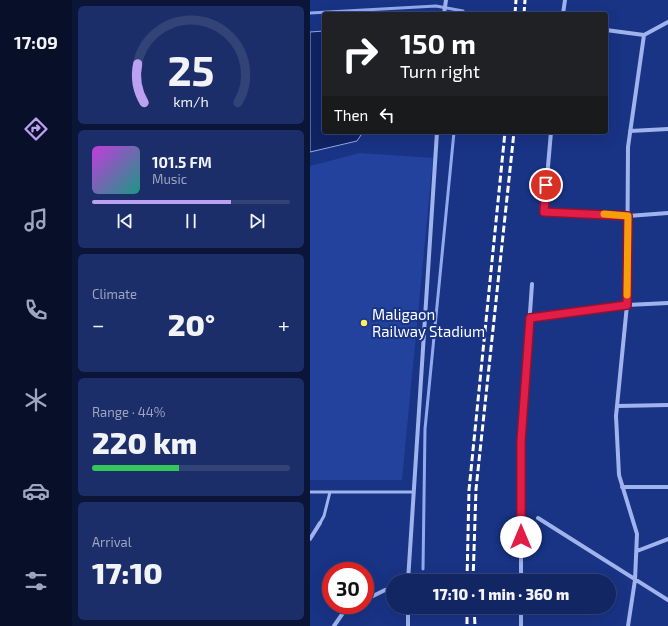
<!DOCTYPE html>
<meta charset="utf-8">
<style>
body{margin:0;font-family:"Exo 2",sans-serif;background:#1c2e6a;color:#f1f3f6;height:100vh;display:flex;flex-direction:column;font-size:15px;white-space:nowrap}
*{box-sizing:border-box;margin:0}
p{font-size:13px;color:#9da5bf}
.icon{flex:none;width:22px;height:22px;fill:none;stroke:currentColor;stroke-width:2;stroke-linecap:round;stroke-linejoin:round}
.map{position:relative;flex:1;overflow:hidden}
.details{display:flex;flex-direction:column;gap:6px;padding:6px;background:#0a1537;width:238px}
.details>*{flex:none}
.banner{position:absolute;left:12px;top:12px;width:286px;height:122px;border-radius:4px;box-shadow:0 4px 16px #0002,0 0 0 1px #324378;background:#202124;color:#fff;overflow:hidden}
.speed{position:absolute;left:12px;top:562px;display:flex;gap:8px;font-size:20px;font-weight:700;text-align:center}
.speed>*{display:grid;place-content:center;width:52px;height:52px;border-radius:50%;background:#132664;box-shadow:0 4px 16px #0002,0 0 0 1px #324378;line-height:1}
.speed .limit{border:6px solid #d22;background:#fff;color:#111}
.pin{position:absolute;display:grid;place-items:center;width:34px;height:34px;color:#fff;margin:-17px;border:2px solid #fff;border-radius:50%;box-shadow:0 1px 4px #0007}
.me{position:absolute;width:44px;margin:-22px;rotate:0deg;stroke-linejoin:round;filter:drop-shadow(0 0 3px #0008)}
.turn{display:flex;align-items:center;gap:14px;height:84px;padding:0 12px;font-size:18px}
.turn .icon{width:52px;height:52px;stroke-width:2.5}
.turn b{display:block;font-size:28px;line-height:34px}
.then{display:flex;align-items:center;height:38px;padding:0 12px;background:#0003;gap:8px;font-size:15px}
.big{font-size:30px;font-weight:800;line-height:1.1}
.details .tile{flex:1;display:flex;flex-direction:column;justify-content:center;gap:6px;min-width:0;padding:0 14px;border-radius:6px;background:#1c2e6a}
.details .dial{align-items:center;gap:0}
.dial svg{height:104px;overflow:visible;fill:none;stroke:#324378;stroke-width:7;stroke-linecap:round;text-anchor:middle}
.dial text{fill:#f1f3f6;stroke:none}
.song{display:flex;align-items:center;gap:12px}
.cover{width:48px;height:48px;border-radius:6px;background:linear-gradient(135deg,hsl(290 70% 55%),hsl(170 70% 35%))}
.played{height:4px;border-radius:2px;background:linear-gradient(90deg,#bca0f2 70%,#324378 70%)}
.keys{display:flex;justify-content:space-around;direction:ltr}
.heat{display:flex;justify-content:space-between;align-items:center;font-size:22px;direction:ltr}
.charge{height:6px;border-radius:3px;background:linear-gradient(90deg,#34c759 44%,#324378 0)}
.trip{position:absolute;left:76px;top:574px;width:230px;height:40px;border-radius:20px;background:#132664;box-shadow:0 4px 16px #0002,0 0 0 1px #324378;font-weight:800;line-height:40px;text-align:center}
main{display:flex;flex:1;min-height:0}
.dock{display:flex;flex-direction:column;width:72px;justify-content:space-around;align-items:center;background:#080f28;color:#9da5bf}
.dock .icon{width:28px;height:28px}
.dock .selected{color:#bca0f2}
.dock b{font-size:18px;color:#f1f3f6}
.map>svg:first-child{display:block}
</style>
<main>
<nav class="dock">
<b>17:09</b>
<svg class="icon selected" aria-label="directions" viewBox="0 0 24 24"><path d="M12 3l9 9-9 9-9-9zM9 14v-3h6M13 9l2 2-2 2"/></svg>
<svg class="icon" aria-label="music" viewBox="0 0 24 24"><path d="M9 18V5l10-2v13"/><circle cx="6" cy="18" r="3"/><circle cx="16" cy="16" r="3"/></svg>
<svg class="icon" aria-label="phone" viewBox="0 0 24 24"><path d="M5 4h4l2 5-3 2q2 4 5 5l2-3 5 2v4C11 20 4 13 5 4z"/></svg>
<svg class="icon" aria-label="climate" viewBox="0 0 24 24"><path d="M12 3v18M4 7l16 10M4 17L20 7"/></svg>
<svg class="icon" aria-label="car" viewBox="0 0 24 24"><path d="M5 17H2v-5l4-1 3-4h7l3 4 3 1v5h-3M9 17h6M6 11h13"/><circle cx="7" cy="17" r="2"/><circle cx="17" cy="17" r="2"/></svg>
<svg class="icon" aria-label="filters" viewBox="0 0 24 24"><path d="M4 7h16M4 17h16"/><circle cx="9" cy="7" r="2"/><circle cx="15" cy="17" r="2"/></svg>
</nav>
<section class="details">
<div class="tile dial"><svg viewBox="0 0 100 80">
<path d="M14 69A42 42 0 1 1 86 69"/>
<path d="M14 69A42 42 0 0 1 9 39" stroke="#bca0f2"/>
<text x="50" y="56" font-size="32" font-weight="700">25</text>
<text x="50" y="72" font-size="11">km/h</text>
</svg></div>
<div class="tile">
<div class="song"><i class="cover"></i><div><b>101.5 FM</b><p>Music</p></div></div>
<div class="played"></div>
<div class="keys"><svg class="icon" aria-label="previous" viewBox="0 0 24 24"><path d="M18 5L8 12l10 7zM5 5v14"/></svg><svg class="icon" aria-label="pause" viewBox="0 0 24 24"><path d="M8 5v14M16 5v14"/></svg><svg class="icon" aria-label="next" viewBox="0 0 24 24"><path d="M6 5l10 7-10 7zM19 5v14"/></svg></div>
</div>
<div class="tile"><p>Climate</p>
<div class="heat"><a>−</a><b class="big">20°</b><a>+</a></div>
</div>
<div class="tile"><p>Range · 44%</p><b class="big">220 km</b><div class="charge"></div></div>
<div class="tile"><p>Arrival</p><b class="big">17:10</b></div>
</section>
<div class="map">
<svg width="358" height="626" viewBox="0 0 358 626">
<rect width="100%" height="100%" fill="#193385"/>
<!-- green -->
<path fill="#22429e" d="M50 153 123 158 92 480H0V166Z"/>
<!-- water -->
<path fill="#102363" stroke="#91aaef" d="M14 31V132H53L47 141 0 152V32Z"/>
<g fill="none" stroke-linecap="round" stroke-linejoin="round">
<!-- stream -->
<path stroke="#91aaef" stroke-width="3" d="M0 13 126 6 153 11 152 14
M113 569 115 429 144 132"/>
<!-- service -->
<path stroke="#9fb3ec" stroke-width="3" d="M0 492H103
M10 523 14 516 20 492"/>
<!-- minor -->
<path stroke="#9fb3ec" stroke-width="4" d="M134 14 136 0
M253 14 255 0
M296 30 334 35 358 22
M320 131 358 129
M241 132 234 212 318 216 358 213
M220 318 317 305 358 303
M307 406 358 405
M312 487H358
M228 518 358 600
M0 539 10 523
M327 551 358 539
M98 581 127 132
M211 581V441L222 284
M55 600 75 590 83 589
M98 607V626
M211 607V626
M24 626 33 613 46 605
M318 626 325 580 327 534 309 475 306 416 317 305 318 147 334 35"/>
<!-- rail -->
<path stroke="#fff" stroke-width="3" stroke-dasharray="7 3" stroke-linecap="butt" d="M205 14 206 0
M214 14 215 0
M157 581 159 490 195 132
M163 581 166 489 204 132
M157 607V626
M164 607 165 626"/>
</g>
<g fill="none" stroke-linecap="round" stroke-linejoin="round">
<defs>
<path id="route" d="M211 537V441L220 318 317 305 318 216 234 212 236 185"/>
</defs>
<!-- route casing -->
<use href="#route" stroke="#92132f" stroke-width="10"/>
<!-- route -->
<use href="#route" stroke="#e11d48" stroke-width="7"/>
<!-- slow -->
<path stroke="#f59e0b" stroke-width="7" d="M294 214 318 216 317 295"/>
</g>
<!-- markers -->
<circle fill="#ffef5a" stroke="#193385" stroke-width="1.5" cx="54" cy="323" r="4"/>
<g text-anchor="middle" dominant-baseline="central" stroke-width="4" stroke-linejoin="round" paint-order="stroke">
<!-- poi labels -->
<g font-size="15" fill="#fff" stroke="#193385" text-anchor="start">
<text x="62" y="314">Maligaon<tspan x="62" dy="17">Railway Stadium</tspan></text>
</g>
</g>
</svg>
<div class="speed"><div class="limit">30</div></div>
<div class="pin" style="left:236px;top:185px;background:#d93025"><svg class="icon" aria-label="arrive" viewBox="0 0 24 24"><path d="M6 21V4h12l-3 4 3 4H6"/></svg></div>
<svg class="me" style="left:211px;top:537px" viewBox="-20 -20 40 40"><circle r="19" fill="#fff"/><path d="M0-13L10 11 0 6-10 11z" fill="#e11d48"/></svg>
<div class="trip">17:10 · 1 min · 360 m</div>
<div class="banner">
<div class="turn"><svg class="icon" aria-label="right" viewBox="0 0 24 24"><path d="M7 20v-9h11M14 6l5 5-5 5"/></svg><div><b>150 m</b>Turn right</div></div>
<div class="then">Then<svg class="icon" aria-label="left" viewBox="0 0 24 24"><path d="M17 20v-9H6M10 6l-5 5 5 5"/></svg></div>
</div>
</div>
</main>
